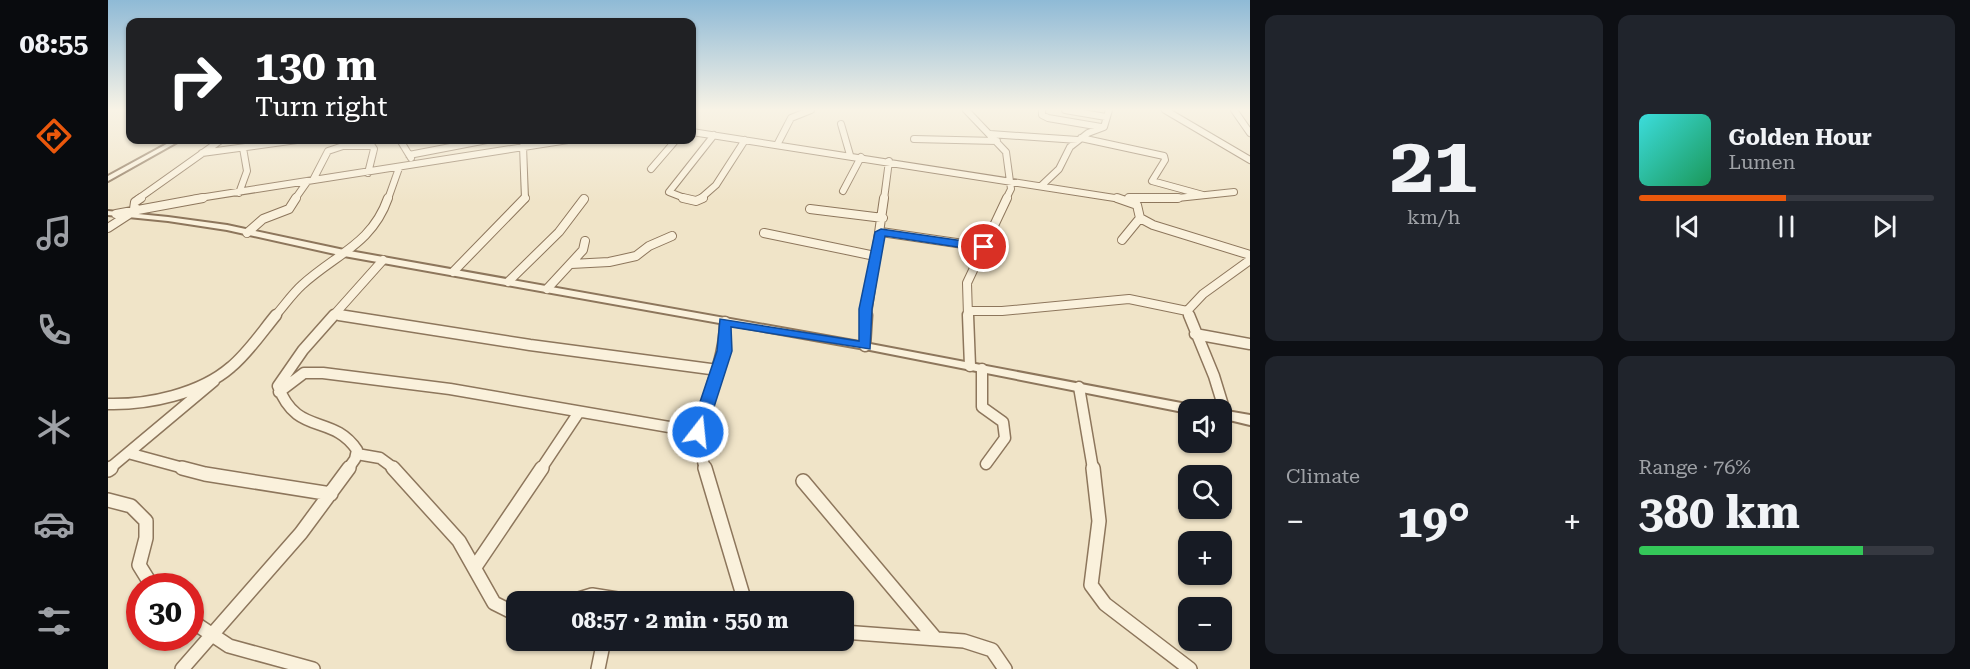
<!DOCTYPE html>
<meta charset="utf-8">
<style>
body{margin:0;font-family:"Roboto Serif",serif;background:#20242c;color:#f1f3f6;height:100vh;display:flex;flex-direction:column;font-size:22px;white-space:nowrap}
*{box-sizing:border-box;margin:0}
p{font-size:20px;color:#9ea1a6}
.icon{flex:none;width:33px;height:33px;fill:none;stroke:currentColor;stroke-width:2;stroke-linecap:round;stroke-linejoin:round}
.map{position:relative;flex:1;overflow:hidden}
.sheet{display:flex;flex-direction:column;gap:15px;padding:15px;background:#0d0f14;width:720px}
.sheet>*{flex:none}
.hud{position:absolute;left:18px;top:18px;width:570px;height:126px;border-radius:12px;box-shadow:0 2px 4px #0004;background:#202124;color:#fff;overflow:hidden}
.buttons{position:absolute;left:1070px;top:399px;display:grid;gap:12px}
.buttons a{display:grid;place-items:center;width:54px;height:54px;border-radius:12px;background:#171b24;box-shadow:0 2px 4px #0004;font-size:30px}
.speed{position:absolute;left:18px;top:573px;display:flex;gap:12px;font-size:30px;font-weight:700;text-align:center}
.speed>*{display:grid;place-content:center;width:78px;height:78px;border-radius:50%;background:#171b24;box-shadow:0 2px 4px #0004;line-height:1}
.speed .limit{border:9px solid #d22;background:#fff;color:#111}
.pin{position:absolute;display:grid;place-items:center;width:51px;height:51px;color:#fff;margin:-26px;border:3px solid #fff;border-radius:50%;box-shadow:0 2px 6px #0007}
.me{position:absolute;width:66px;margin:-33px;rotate:16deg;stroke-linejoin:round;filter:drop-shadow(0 0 4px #0008)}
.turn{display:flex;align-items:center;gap:21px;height:126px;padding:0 30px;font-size:27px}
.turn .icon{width:78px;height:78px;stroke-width:2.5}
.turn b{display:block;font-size:42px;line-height:51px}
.big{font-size:45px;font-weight:700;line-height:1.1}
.sheet .tile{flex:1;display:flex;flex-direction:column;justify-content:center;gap:9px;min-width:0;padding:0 21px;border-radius:12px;background:#20242c}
.sheet .dial{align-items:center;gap:0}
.dial b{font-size:78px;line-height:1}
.song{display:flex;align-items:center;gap:18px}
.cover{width:72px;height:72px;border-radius:9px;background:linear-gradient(135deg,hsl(180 70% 55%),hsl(150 70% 35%))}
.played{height:6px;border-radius:3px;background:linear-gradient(90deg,#ea580c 50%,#363941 50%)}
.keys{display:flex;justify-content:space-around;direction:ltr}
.heat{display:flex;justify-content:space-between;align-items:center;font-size:33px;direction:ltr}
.charge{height:9px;border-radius:4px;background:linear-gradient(90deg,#34c759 76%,#363941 0)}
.sheet .tiles{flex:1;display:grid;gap:15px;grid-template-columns:repeat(2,1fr)}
.trip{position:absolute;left:398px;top:591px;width:348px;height:60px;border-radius:12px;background:#171b24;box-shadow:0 2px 4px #0004;font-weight:700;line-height:60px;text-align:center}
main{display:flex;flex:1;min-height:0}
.menu{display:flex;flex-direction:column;width:108px;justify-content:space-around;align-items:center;background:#090b0e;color:#9ea1a6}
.menu .icon{width:42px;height:42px}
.menu .selected{color:#ea580c}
.menu b{font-size:27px;color:#f1f3f6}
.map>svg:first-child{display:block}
</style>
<main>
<nav class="menu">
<b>08:55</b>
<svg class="icon selected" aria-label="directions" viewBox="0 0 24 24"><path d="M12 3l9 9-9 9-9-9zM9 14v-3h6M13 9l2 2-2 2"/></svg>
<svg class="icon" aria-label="music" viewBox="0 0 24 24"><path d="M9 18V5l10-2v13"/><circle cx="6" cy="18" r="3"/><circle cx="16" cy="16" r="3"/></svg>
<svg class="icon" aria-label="phone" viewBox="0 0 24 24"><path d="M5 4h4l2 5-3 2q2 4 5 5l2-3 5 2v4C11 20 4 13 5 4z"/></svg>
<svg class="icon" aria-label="climate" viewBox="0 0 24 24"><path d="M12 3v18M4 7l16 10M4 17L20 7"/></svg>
<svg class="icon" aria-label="car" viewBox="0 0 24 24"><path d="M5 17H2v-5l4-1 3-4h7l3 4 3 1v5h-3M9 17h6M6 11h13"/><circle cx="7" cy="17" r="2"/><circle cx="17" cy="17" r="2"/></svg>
<svg class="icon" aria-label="filters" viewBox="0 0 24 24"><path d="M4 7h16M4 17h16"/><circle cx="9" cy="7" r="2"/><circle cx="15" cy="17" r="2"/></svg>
</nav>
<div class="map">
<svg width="1142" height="669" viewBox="0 0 1142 669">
<rect width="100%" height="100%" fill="#f0e4c8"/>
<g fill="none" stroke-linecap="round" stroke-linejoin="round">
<defs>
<path id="minor-far3" d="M858 110 898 152 903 189 898 199
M934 110V115L940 118 993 127
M957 110 998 117
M1057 110 1142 160
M1126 110 1142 133
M733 124 742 155
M584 132 1013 199
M882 134 970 140
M973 138 1056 156 1057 160 1044 181 1095 195
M806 139 889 141
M292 140 303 158
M669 145 683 118 703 110
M94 153 189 140
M301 155 379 140
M543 169 568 140
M205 180 220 151 235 146H264L266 149 260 173
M933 186 951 169 962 147 980 133 996 127 1001 110
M735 191 753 157
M131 193 139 171 135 148
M1021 198 1060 199 1126 192
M30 199 113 140
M85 199 460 140
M187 199 199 182
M280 199 291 168
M417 199 415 146 419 143
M579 199 561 192 606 135
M592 199 608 185 637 140
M776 199 781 161"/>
<path id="minor-far2" d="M575 198 588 201 595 198
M1009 198 1029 205 1032 218 1045 225 1142 255
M1021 198H1070
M26 209 27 202 33 198
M702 209 775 218
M8 214 95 198
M0 228 20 215
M773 232 876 247
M139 233 155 219 181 209 188 198
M656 233 767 256
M1014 240 1032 218
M463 264 501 262 528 256 541 246 564 236
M345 272 417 198
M400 282 451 232 476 199
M439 289 475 250 477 241
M860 311H894L1021 299 1079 311
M227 314 241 316
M167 316C176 306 184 294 194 285 228 254 264 244 280 198
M225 316 275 260
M759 316 776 198
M860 316 859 283 899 198
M1081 316 1079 311 1095 294 1142 260"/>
<path id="minor-far1" d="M226 315 195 350 170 386C189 437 224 413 249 450L247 459 240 469
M231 315 422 345 610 370
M860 315 862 366
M1081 315 1106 376 1118 415
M1087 334 1142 344
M757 346 759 315
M874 369V407L895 422 897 438 878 464
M971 387 985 469
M171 392 196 373H215L342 389 590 432
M0 404C40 405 92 394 123 367 140 353 154 332 168 315
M20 453 79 469
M249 454 272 458 287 469
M1 469 106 381
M433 469 471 412
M597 469C581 416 617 375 617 322"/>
<path id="minor" d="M74 468 97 474 223 494
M285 468 351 541 386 603 408 614
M597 468 637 602
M985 468 991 521 983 585 997 604 1082 669
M0 470 3 468
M695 481 827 638
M0 500 23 506 38 521V538L31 565 44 586
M367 567 434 468
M461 602 484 595 528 602
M82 620 121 646 205 669
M735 632 856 641 884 650 897 669
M74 669 193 533 241 468
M490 669 496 640"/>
<path id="tertiary" d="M66 140H73L0 181V176Z
M0 211 60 217 119 225 236 250 757 343 1089 406 1093 407 1095 410H1080V413L757 349 236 256 119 230 60 221 0 215Z
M1113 410 1142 415V425L1113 418Z"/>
</defs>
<!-- minor-far3 casing -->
<use href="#minor-far3" stroke="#8d765c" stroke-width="8"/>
<!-- minor-far2 casing -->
<use href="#minor-far2" stroke="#8d765c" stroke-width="10"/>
<!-- minor-far1 casing -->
<use href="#minor-far1" stroke="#8d765c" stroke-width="13"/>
<!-- minor casing -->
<use href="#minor" stroke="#8d765c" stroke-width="16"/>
<!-- tertiary casing -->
<use href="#tertiary" stroke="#8d765c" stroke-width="4"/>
<!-- minor-far3 -->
<use href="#minor-far3" stroke="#faf1dc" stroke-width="6"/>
<!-- minor-far2 -->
<use href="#minor-far2" stroke="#faf1dc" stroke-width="8"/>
<!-- minor-far1 -->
<use href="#minor-far1" stroke="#faf1dc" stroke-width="10"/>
<!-- minor -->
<use href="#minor" stroke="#faf1dc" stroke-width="13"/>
<!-- tertiary -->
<use href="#tertiary" fill="#faf1dc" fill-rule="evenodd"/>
</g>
<!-- sky -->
<linearGradient id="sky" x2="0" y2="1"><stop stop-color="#8fbad6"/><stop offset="0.54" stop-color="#f8f3e6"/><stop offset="1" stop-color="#f8f3e6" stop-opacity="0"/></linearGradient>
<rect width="1142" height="203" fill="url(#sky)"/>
<!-- route -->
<path fill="#1a73e8" stroke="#114b97" stroke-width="1.5" d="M773 229 876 244 882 247 876 251 777 236 764 309 762 349 623 327 624 351 598 432 596 437H584L582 432 609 351 612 319 751 341V309L767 232Z"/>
</svg>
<div class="buttons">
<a><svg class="icon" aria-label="sound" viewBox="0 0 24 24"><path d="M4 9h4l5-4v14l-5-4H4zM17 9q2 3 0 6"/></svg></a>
<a><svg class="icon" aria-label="search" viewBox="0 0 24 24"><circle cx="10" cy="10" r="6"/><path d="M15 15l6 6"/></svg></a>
<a>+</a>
<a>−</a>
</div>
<div class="speed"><div class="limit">30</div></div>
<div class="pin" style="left:876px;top:247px;background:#d93025"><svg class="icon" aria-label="arrive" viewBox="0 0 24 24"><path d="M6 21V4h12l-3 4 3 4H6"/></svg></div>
<svg class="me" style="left:590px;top:432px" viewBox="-20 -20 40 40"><circle r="17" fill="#1a73e8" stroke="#fff" stroke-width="3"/><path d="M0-11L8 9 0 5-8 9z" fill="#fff"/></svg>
<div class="trip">08:57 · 2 min · 550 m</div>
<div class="hud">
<div class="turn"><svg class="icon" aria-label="right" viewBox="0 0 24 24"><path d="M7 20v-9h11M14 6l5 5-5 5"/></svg><div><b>130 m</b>Turn right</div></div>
</div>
</div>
<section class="sheet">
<div class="tiles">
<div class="tile dial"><b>21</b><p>km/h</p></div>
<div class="tile">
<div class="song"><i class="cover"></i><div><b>Golden Hour</b><p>Lumen</p></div></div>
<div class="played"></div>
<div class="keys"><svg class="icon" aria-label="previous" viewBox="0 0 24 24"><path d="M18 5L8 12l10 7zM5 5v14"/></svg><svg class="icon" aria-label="pause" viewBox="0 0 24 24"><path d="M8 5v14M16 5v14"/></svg><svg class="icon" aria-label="next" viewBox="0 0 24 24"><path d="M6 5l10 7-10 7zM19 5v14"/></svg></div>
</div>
<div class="tile"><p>Climate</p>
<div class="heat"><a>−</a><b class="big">19°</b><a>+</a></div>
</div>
<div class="tile"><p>Range · 76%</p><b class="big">380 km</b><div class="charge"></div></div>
</div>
</section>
</main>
